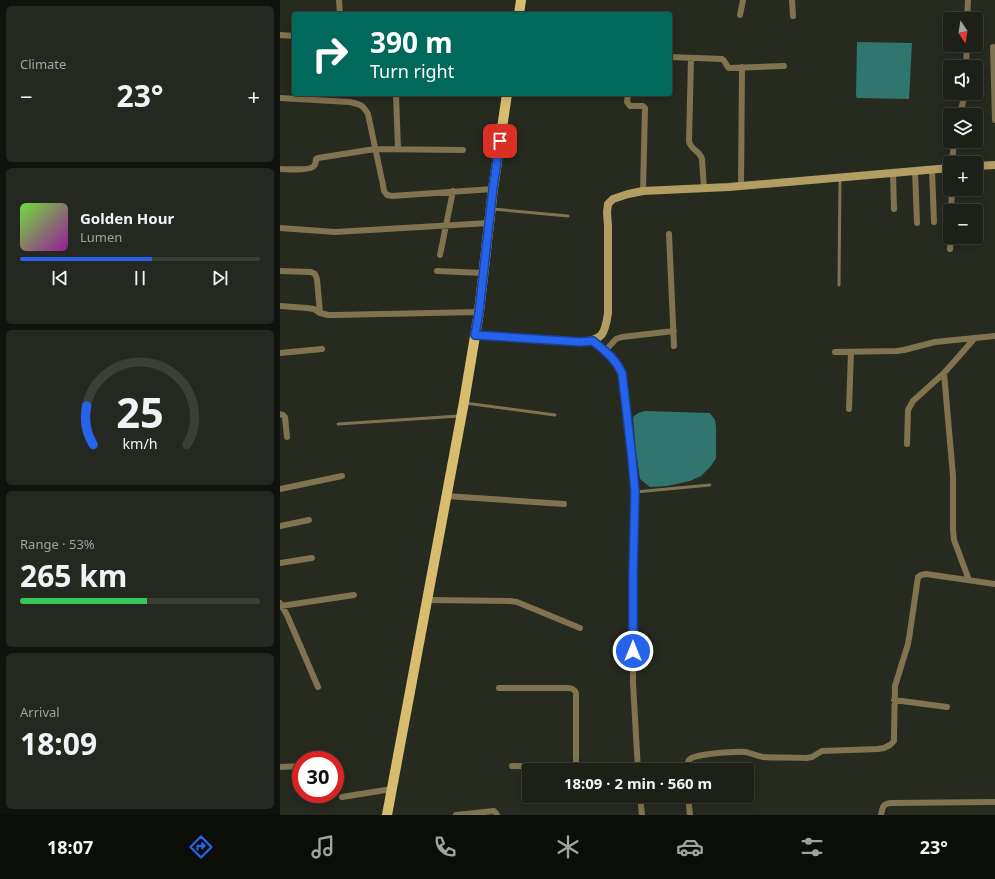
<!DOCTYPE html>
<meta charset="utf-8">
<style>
body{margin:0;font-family:"Noto Sans",sans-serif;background:#252820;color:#f1f3f6;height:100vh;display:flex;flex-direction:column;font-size:15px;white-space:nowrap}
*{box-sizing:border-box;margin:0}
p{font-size:13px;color:#a0a3a1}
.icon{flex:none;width:22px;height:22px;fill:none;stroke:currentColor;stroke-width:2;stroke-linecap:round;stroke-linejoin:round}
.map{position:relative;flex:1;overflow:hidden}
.details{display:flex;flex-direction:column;gap:6px;padding:6px;background:#0f120d;width:280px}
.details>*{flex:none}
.hud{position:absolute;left:12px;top:12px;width:380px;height:84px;border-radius:4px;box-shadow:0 2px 10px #0003,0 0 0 1px #3a3e36;background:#00695c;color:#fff;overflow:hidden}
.needle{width:26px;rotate:168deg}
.controls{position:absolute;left:663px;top:12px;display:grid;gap:8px}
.controls a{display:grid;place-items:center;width:40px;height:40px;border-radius:4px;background:#1c2017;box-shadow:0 2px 10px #0003,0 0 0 1px #3a3e36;font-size:20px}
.speed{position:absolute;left:12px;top:751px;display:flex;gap:8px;font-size:20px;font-weight:700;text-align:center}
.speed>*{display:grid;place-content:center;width:52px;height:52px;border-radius:50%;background:#1c2017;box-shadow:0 2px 10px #0003,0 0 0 1px #3a3e36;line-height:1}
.speed .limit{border:6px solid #d22;background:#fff;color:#111}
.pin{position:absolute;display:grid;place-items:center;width:34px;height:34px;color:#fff;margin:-17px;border-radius:8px;box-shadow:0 2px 6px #0006}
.me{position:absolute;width:44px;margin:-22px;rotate:0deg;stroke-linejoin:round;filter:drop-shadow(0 0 3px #0008)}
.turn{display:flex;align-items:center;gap:14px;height:84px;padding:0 12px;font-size:18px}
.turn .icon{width:52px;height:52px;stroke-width:2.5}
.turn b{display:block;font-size:28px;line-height:34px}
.big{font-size:30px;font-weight:700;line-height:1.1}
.details .card{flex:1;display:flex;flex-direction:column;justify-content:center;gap:6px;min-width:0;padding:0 14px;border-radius:6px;background:#252820}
.details .dial{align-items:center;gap:0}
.dial svg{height:104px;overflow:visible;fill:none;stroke:#3a3e36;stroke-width:7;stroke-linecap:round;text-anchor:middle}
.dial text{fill:#f1f3f6;stroke:none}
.song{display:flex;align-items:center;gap:12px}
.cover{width:48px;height:48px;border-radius:6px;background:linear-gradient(135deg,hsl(100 70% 55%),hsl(300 70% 35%))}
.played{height:4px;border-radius:2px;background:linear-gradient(90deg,#2563eb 55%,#3a3e36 55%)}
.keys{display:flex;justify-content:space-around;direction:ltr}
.heat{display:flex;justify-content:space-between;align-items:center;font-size:22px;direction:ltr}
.charge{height:6px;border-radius:3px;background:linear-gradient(90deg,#34c759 53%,#3a3e36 0)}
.trip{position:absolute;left:242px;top:763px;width:232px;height:40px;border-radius:4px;background:#1c2017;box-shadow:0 2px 10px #0003,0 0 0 1px #3a3e36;font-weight:700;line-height:40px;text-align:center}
.menu{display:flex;height:64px;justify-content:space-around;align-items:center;background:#0b0d09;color:#a0a3a1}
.menu .icon{width:28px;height:28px}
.menu .selected{color:#2563eb}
.menu b{font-size:18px;color:#f1f3f6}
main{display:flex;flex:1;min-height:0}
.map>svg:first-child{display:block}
</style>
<main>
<section class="details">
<div class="card"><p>Climate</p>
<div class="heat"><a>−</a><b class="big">23°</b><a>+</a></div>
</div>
<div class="card">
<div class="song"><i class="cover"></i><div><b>Golden Hour</b><p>Lumen</p></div></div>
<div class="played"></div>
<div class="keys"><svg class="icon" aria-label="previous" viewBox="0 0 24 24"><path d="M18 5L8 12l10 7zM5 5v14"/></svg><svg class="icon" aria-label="pause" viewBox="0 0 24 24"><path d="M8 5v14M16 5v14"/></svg><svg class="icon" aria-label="next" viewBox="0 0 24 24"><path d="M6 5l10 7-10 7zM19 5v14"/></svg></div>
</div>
<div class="card dial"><svg viewBox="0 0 100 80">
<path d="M14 69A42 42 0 1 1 86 69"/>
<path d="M14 69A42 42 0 0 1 9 39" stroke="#2563eb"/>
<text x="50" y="56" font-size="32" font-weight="700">25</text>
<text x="50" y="72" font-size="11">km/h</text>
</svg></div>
<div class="card"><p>Range · 53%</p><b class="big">265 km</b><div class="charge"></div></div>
<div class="card"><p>Arrival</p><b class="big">18:09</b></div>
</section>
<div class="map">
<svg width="715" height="815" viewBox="0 0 715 815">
<rect width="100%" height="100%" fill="#262a1f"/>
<!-- water -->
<path fill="#30766e" d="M577 42 632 43 629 99 577 98 576 96Z
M365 411 430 413 435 420 436 427V458L431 466 421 476 410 481 387 486 370 487 360 479 356 452 353 417 358 413Z"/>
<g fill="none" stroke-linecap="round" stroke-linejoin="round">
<!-- service -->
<path stroke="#80734f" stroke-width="3" d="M164 95V94
M213 209 288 216
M559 285 560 178
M185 403 275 415
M58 424 179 416
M355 492 430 485"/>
<!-- minor -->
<path stroke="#80734f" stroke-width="6" d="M59 0 60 14
M512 0 513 16
M460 15 463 0
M687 19 688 0
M0 35 14 36
M713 47 715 120
M390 57 442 59C446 61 445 65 449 68L504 66
M411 58 409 141C411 151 420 150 422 159L424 189
M686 67 687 45
M116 94 118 149
M348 94 347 102 350 106H363L365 108 363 191
M0 98 69 102C80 104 83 105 88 114L103 185 104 191 107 195 112 196 213 189
M680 115 685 93
M672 163 674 141
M0 169C7 169 30 171 34 166 36 164 36 162 36 159L38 158 95 149 183 150
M652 170 654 222
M635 171 637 223
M613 173 614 209
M461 186 462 67
M671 211 672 189
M0 228 55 232 209 223
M389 234 394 346
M670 249 671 237
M160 255 173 191
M0 271 31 272 35 274 37 279 40 313
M157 271 203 273
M0 306 27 308 34 309 40 313 48 315H55L199 312
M313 341C325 351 335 358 342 373L352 458 355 492 353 573V683L358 770
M325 351 336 339 342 337 394 331
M555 352 617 351 624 350 655 342 715 336
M0 353 42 349
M664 373 673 476V530L674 540 689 580
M569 409 571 352
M0 414 3 415 5 417 7 437
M627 444 628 410 633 401 664 373 695 338
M0 489 62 476
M166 496 284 504
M0 526 29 520
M0 563 32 558
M147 600 230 601 237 602 300 628
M0 603 7 615 38 687
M1 606 74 595
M219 688H288C292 688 294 689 296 693V767
M614 700 667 707
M232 766 358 768
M0 767 21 766
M407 770C407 766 407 761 410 759 416 754 456 751 465 752 471 753 477 756 483 757 497 758 512 757 526 758L532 757 542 751 598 749 604 748 610 745 614 741V735L615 686 628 644 630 632 638 577 641 575 646 574 715 584
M360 796 362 815
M408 796 410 815
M62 797 112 789
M176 815 214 811 216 813 217 815
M601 815C603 807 602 804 611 803L715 802"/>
<!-- secondary -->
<path stroke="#b29d62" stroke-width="8" d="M696 166 715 165
M195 335 301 342C323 340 325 334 328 313V226L327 212 328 204 333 199 348 194 363 191 449 187 670 168"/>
<!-- primary -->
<path stroke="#d8bd70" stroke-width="10" d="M239 14 241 0
M107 815 184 402 199 312 213 189 227 94"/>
</g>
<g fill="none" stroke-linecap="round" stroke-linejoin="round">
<defs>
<path id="route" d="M220 141 213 188 199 312 195 335 301 342 313 341C325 351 335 358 342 373L352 458 355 492 353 573V651"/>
</defs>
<!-- route casing -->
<use href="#route" stroke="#184099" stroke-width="10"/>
<!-- route -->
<use href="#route" stroke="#2563eb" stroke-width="7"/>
</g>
</svg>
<div class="controls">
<a><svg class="needle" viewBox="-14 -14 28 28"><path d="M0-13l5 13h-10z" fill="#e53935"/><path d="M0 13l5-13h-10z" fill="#a0a3a1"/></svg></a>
<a><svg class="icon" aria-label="sound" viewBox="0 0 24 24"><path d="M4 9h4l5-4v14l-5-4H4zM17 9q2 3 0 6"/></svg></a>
<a><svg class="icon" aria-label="layers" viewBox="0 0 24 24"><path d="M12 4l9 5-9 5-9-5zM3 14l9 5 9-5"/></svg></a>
<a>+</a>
<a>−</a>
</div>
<div class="speed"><div class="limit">30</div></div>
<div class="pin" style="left:220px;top:141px;background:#d93025"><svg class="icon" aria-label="arrive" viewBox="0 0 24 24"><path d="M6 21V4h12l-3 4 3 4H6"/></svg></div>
<svg class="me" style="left:353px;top:651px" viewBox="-20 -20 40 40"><circle r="17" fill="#2563eb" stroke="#fff" stroke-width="3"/><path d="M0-11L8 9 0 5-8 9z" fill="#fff"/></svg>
<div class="trip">18:09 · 2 min · 560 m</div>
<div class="hud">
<div class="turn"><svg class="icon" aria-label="right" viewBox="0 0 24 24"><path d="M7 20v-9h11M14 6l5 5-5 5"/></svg><div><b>390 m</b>Turn right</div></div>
</div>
</div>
</main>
<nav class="menu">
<b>18:07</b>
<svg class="icon selected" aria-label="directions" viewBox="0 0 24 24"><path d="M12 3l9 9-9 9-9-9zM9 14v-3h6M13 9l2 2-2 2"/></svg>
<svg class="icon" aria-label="music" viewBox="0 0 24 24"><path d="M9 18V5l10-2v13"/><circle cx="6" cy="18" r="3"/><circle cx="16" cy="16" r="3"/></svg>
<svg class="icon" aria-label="phone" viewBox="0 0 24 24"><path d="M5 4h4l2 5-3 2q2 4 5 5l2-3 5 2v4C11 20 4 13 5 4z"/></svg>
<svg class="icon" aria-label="climate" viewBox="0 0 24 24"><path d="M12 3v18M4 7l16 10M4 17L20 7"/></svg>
<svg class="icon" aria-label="car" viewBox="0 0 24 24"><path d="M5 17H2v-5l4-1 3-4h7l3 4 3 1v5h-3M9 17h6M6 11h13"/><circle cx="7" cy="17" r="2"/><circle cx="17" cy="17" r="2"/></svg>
<svg class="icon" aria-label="filters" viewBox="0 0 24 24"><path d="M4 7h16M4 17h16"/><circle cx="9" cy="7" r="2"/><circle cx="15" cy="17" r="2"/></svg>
<b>23°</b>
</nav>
